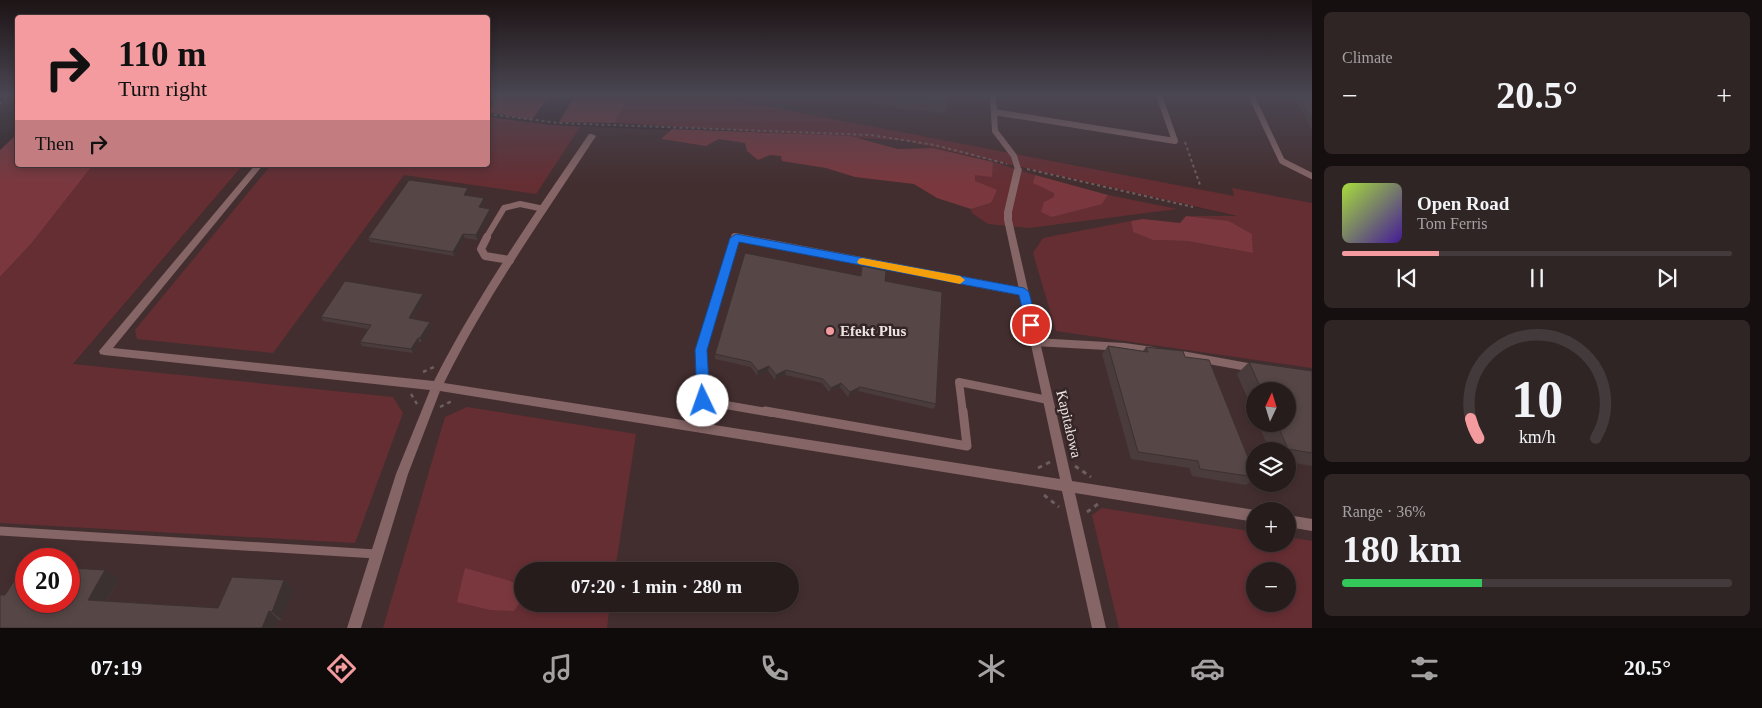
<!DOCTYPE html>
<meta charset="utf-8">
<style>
body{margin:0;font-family:Georgia,serif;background:#2f2525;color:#f1f3f6;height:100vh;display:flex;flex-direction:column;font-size:19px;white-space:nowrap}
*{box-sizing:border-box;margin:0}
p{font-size:16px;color:#a4a1a3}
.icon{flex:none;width:28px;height:28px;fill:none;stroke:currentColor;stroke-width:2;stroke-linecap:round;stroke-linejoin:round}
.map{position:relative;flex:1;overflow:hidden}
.drawer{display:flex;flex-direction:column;gap:12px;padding:12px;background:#150f0f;width:450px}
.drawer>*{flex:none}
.top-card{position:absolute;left:15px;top:15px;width:475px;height:152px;border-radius:5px;box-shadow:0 2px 8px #0003,0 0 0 1px #433a3b;background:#f49b9f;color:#111;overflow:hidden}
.needle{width:32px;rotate:4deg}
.tools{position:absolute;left:1246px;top:382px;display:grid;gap:10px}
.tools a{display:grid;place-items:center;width:50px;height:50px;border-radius:50%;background:#271c1c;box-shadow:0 2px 8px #0003,0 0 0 1px #433a3b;font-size:25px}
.speed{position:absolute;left:15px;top:548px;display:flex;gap:10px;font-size:25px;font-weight:700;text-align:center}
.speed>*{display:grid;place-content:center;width:65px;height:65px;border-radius:50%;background:#271c1c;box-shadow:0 2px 8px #0003,0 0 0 1px #433a3b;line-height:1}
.speed .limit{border:8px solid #d22;background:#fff;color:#111}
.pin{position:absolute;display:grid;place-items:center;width:42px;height:42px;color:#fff;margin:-21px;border:2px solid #fff;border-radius:50%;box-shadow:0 1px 5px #0007}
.me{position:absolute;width:55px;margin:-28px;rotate:357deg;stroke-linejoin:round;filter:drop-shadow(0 0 4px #0008)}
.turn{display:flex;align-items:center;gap:18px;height:105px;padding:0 20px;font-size:22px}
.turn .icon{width:65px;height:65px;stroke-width:2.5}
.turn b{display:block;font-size:35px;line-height:42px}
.then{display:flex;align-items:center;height:48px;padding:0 20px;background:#0003;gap:10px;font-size:19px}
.big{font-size:38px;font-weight:700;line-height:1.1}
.drawer .card{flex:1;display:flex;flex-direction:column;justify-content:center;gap:8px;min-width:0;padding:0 18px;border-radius:8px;background:#2f2525}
.drawer .dial{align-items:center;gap:0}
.dial svg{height:130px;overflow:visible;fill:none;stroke:#433a3b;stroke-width:7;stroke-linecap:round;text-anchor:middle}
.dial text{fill:#f1f3f6;stroke:none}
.song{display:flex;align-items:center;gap:15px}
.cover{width:60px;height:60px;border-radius:8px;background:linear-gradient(135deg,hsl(80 70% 55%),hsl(260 70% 35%))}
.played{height:5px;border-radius:2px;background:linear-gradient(90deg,#f49b9f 25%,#433a3b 25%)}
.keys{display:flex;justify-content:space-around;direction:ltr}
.heat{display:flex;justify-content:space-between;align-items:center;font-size:28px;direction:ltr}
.charge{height:8px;border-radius:4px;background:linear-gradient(90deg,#34c759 36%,#433a3b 0)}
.trip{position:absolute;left:514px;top:562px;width:285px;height:50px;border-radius:25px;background:#271c1c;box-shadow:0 2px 8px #0003,0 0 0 1px #433a3b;font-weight:700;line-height:50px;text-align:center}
.tab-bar{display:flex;height:80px;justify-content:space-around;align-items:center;background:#100b0b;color:#a4a1a3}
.tab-bar .icon{width:35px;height:35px}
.tab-bar .on{color:#f49b9f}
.tab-bar b{font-size:22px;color:#f1f3f6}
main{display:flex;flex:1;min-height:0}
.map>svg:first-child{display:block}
</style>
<main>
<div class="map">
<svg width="1312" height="628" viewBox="0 0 1312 628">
<rect width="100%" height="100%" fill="#342526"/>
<!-- built -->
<path fill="#432e2f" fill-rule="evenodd" d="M708 95H1312V628H0V460L73 364 243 165H488V117L552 125 905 141 1240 217 1002 152ZM1255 391H1288V424H1255ZM1255 451H1288V484H1255ZM1255 511H1288V544H1255ZM26 559H69V601H26ZM522 571H790V604H522ZM1255 571H1288V604H1255Z"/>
<!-- green -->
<path fill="#652e33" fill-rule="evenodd" d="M630 95H708L1234 196 1232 188 1312 203V368L1056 331 1033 253 1043 238 1131 221 1133 232 1153 240 1187 241 1253 253 1252 234 1229 221 1186 216H1237L905 141 615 123Z
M488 117 552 125 580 127 536 194 404 175 273 353 137 339 135 330 271 165H488Z
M993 162 1035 175 1034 183 1054 192V197L1102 204 1108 195 1177 209 1029 228 988 224 972 213 971 209 992 203 975 181 974 175 993 165Z
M93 165H243L73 364 393 397 403 413 355 543 0 523V277L31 244Z
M467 407 636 434 615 571H522V604H610L607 628H383L445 417Z
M1102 508 1255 532V544H1288V537L1312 541V628H1119L1092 515ZM1255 571H1288V604H1255Z"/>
<!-- forest -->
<path fill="#7a383e" d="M499 95H549L532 120 488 112Z
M575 95H630L615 123 559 122Z
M672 129 850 136 898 149 933 148 993 162 992 177 975 175V181L997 190 991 203 971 209 937 198 914 184 855 177 826 168 782 161 781 156 770 155 758 160 747 151 745 143 719 139 706 146 661 139Z
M17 134 18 165H93L31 244 0 277V150Z
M1035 175 1108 195 1102 204 1052 217 1041 212 1044 202 1054 197V193L1033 183Z
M1186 216 1229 221 1252 234 1253 253 1187 241 1153 240 1133 232 1131 221 1143 219 1180 223Z
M465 568 510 581 522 587V599L514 611 490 610 457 602Z"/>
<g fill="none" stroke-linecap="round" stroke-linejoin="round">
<!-- path-far2 -->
<path stroke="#6c5e5f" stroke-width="2" stroke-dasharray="3 3" stroke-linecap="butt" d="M0 104 10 95
M488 114 559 123 871 135 935 145 1007 164
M1185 142 1200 185
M1027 169 1193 207"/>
<!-- path-far1 -->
<path stroke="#6c5e5f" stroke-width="2.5" stroke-dasharray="4 4" stroke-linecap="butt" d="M423 372 434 367
M411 394 417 404
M440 407 454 400"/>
<!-- path -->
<path stroke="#6c5e5f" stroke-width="3" stroke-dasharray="4.5 4.5" stroke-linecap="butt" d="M1075 466 1091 477
M1038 468 1050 462
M1044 495 1059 507
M1262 506 1286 510
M1087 512 1098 504"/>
<!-- service-far2 -->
<path stroke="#856566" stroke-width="6" d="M993 95 995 131 1014 156 1018 169
M1251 95 1282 161 1312 176
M994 112 1175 141 1159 95
M486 238 504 208 520 204 544 209
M735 238H739"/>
<!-- service-far1 -->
<path stroke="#856566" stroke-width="8" d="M487 237 481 249 485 256 510 260
M1035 342 1124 347 1153 351
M1176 354 1253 368
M772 413 703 401 701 350 735 237 1024 292
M963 413 959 382 1048 400"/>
<!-- service -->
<path stroke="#856566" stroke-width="9" d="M765 411 967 446 963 411
M0 531 376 554"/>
<!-- minor -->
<path fill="#856566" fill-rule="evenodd" d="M589 134H592L596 136C543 217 487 296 444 383L1060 479 1004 220V212L1014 169 1018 166 1022 169 1012 212V220L1072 481 1255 510 1258 511H1255V522L1075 493 1106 628H1092L1062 491 440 391 408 474 361 628H347L396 474 430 390 104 355 100 354 99 351 255 165H263L113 348 434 381C478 294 534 215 589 134Z
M1288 515 1312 519V531L1288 527Z"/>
</g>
<!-- wall -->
<path fill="#4a3c3c" d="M821 95H949V102L945 114 911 109 910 111 896 108V107Z
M969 95H987L985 101 969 98Z
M1293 95H1312V130Z
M468 188 469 193 467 196 485 202 482 208 491 213 477 240 465 238 454 256 370 242 368 238Z
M862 266 885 281 936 404 934 409 858 391 848 397 840 387 829 392 822 383 785 375 775 380 768 371 757 376 751 367 715 359V354L860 276Z
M425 298 413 319 430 322 431 326 422 342H419L413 353 362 346 360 342 368 329 323 321 321 317Z
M1108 346 1143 351 1146 347 1185 357 1249 460 1255 461V482H1250L1246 485 1192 476 1189 468 1131 459 1102 354Z
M1249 362 1312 371V466L1288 462V451H1270L1258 424H1288V391H1255V416L1237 374Z
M119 579 107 601 218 608 284 580 294 589 282 620H279L276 628H0L5 595Z"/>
<!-- shaded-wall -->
<path fill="#3c3131" d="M468 188 469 193 465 199 464 195Z
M484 198 485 202 480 211 479 207Z
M490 209 491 213 477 240 476 235Z
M463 234 465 238 454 256 453 252Z
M423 294 425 298 411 322 409 318Z
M430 322 431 326 422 342 420 338Z
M418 338 419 342 413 353 411 349Z
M769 366 768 371 757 376 758 371Z
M786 370 785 375 775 380 776 375Z
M841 383 840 387 829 392 831 388Z
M860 387 858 391 848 397 850 392Z
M105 570 119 579 102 609 88 600Z
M284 580 294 589 282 620 272 612Z
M269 611 279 620 276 628H262Z"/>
<!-- building -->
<path fill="#564646" stroke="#3c3131" d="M900 95H949V102L914 97V99L899 96Z
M1298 95H1312V120Z
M409 180 468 188 464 195 484 198 479 207 490 209 476 235 463 234 453 252 368 238Z
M745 253 861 276 862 266 886 271 885 281 942 292 936 404 860 387 850 392 841 383 831 388 823 379 786 370 776 375 769 366 758 371 751 362 715 354Z
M345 281 423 294 409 318 430 322 420 338H418L411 349 360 342 371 325 321 317Z
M1108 346 1148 352 1146 347 1183 351 1185 357 1209 360 1249 460 1255 461V474H1254L1255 477 1200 469 1198 461 1138 452Z
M1249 362 1312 371V453L1288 449 1277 424H1288V391H1262Z
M24 566H26V601H69V568L105 570 88 600 218 608 232 577 284 580 272 612 269 611 262 628H0V595H5Z"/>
<!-- sky -->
<linearGradient id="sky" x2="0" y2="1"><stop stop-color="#1d1415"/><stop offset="0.52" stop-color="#4a4652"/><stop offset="1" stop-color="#4a4652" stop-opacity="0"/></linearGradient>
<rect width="1312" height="183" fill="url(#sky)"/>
<!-- route -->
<path fill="#1a73e8" stroke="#114b97" d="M736 234 1024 288 1029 292 1037 325 1031 330 1027 328 1019 295 739 242 707 350 710 401 708 405 703 406 699 405 697 401 695 350 730 238Z"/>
<!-- slow -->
<path fill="#f59e0b" d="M862 258 960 276 965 280 960 284 859 264 857 262 859 259Z"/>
<!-- markers -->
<circle fill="#f49b9f" stroke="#342526" stroke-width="2" cx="830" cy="331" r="5"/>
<g text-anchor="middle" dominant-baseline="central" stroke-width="5" stroke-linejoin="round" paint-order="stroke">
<!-- poi labels -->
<g font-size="15" font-weight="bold" fill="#eee3e3" stroke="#342526" text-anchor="start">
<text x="840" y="331">Efekt Plus</text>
</g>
<!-- street labels -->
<g font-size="15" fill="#eee3e3" stroke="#342526">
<text transform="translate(1069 424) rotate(77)">Kapitałowa</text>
</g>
</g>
</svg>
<div class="tools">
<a><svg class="needle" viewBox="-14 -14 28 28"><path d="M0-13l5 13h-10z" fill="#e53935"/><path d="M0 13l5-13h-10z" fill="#a4a1a3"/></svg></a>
<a><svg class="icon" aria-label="layers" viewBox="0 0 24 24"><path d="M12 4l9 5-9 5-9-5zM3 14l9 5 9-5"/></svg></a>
<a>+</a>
<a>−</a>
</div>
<div class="speed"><div class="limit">20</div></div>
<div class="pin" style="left:1031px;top:325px;background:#d93025"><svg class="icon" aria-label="arrive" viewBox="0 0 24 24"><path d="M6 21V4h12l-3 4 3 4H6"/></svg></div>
<svg class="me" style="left:703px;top:401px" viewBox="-20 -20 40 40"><circle r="19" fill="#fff"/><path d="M0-13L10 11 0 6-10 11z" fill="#1a73e8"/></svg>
<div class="trip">07:20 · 1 min · 280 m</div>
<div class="top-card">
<div class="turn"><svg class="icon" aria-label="right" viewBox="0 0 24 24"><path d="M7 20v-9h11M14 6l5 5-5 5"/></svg><div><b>110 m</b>Turn right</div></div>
<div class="then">Then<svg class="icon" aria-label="right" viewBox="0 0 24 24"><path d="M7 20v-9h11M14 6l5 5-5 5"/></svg></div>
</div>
</div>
<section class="drawer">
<div class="card"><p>Climate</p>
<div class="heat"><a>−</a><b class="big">20.5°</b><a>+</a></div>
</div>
<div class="card">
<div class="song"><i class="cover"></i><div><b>Open Road</b><p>Tom Ferris</p></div></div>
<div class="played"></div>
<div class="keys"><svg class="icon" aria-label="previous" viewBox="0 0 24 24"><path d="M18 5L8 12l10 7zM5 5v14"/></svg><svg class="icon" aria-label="pause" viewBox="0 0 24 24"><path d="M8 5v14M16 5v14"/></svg><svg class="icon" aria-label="next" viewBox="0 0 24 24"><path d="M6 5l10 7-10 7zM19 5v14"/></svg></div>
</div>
<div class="card dial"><svg viewBox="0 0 100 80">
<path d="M14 69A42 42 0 1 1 86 69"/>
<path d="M14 69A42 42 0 0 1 9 57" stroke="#f49b9f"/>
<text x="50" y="56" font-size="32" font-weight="700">10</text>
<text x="50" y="72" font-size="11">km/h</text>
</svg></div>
<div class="card"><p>Range · 36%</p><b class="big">180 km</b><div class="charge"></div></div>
</section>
</main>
<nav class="tab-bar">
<b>07:19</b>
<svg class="icon on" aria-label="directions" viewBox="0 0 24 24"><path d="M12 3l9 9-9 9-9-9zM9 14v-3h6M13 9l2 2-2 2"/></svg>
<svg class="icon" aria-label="music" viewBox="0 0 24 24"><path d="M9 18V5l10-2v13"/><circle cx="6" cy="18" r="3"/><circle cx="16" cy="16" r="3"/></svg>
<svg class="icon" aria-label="phone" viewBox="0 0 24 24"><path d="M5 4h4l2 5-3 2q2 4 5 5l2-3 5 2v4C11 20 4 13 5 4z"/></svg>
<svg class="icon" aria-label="climate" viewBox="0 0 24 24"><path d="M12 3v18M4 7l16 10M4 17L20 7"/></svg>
<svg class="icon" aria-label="car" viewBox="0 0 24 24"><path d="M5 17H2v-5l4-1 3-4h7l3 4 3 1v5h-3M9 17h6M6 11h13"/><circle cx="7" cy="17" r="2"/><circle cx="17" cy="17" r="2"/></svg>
<svg class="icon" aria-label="filters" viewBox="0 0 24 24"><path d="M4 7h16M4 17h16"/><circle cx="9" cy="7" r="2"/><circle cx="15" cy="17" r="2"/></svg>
<b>20.5°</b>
</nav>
